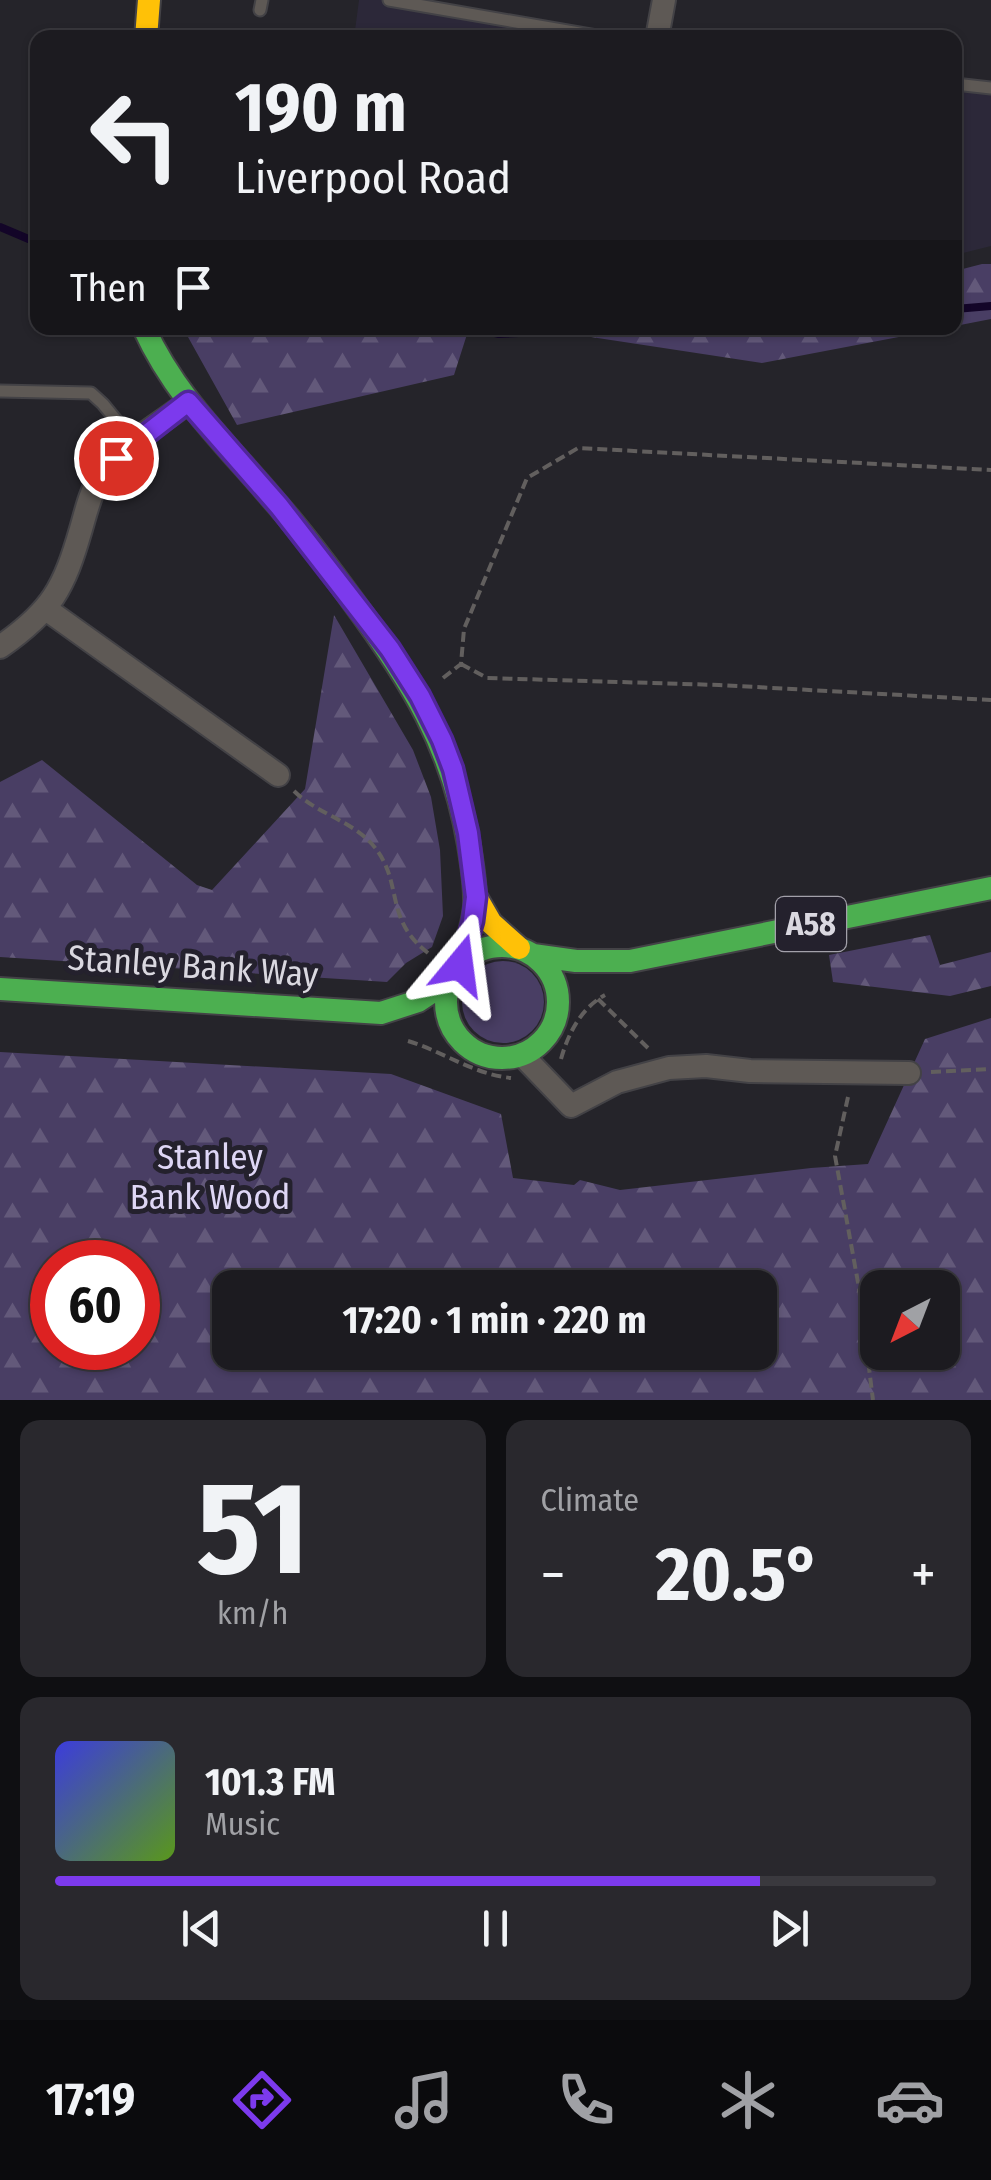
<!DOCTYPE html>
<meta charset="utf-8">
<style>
body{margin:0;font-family:"Fira Sans Condensed",sans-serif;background:#29282d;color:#f1f3f6;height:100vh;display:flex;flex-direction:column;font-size:38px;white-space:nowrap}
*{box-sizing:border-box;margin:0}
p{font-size:32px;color:#a0a1a5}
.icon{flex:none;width:55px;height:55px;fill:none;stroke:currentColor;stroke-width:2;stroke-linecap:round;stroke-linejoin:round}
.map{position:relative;height:1400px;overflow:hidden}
.panel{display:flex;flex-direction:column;gap:20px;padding:20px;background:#0f0f12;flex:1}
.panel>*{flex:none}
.banner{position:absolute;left:30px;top:30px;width:932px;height:305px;border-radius:20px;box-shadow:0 2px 8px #0004,0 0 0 2px #3a393e;background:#1c1b20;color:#f1f3f6;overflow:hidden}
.needle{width:65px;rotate:222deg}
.fabs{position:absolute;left:860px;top:1270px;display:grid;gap:20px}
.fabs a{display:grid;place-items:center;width:100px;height:100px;border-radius:20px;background:#1c1b20;box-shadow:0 2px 8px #0004,0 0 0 2px #3a393e;font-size:50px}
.speed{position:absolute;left:30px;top:1240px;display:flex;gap:20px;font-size:50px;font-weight:700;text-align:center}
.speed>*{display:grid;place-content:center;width:130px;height:130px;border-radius:50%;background:#1c1b20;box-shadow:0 2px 8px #0004,0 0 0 2px #3a393e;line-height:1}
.speed .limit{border:15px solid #d22;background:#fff;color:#111}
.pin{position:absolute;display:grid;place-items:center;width:85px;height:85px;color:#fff;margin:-42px;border:5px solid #fff;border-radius:50%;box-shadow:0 2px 10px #0007}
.me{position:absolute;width:110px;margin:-55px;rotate:16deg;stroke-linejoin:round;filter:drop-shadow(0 0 8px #0008)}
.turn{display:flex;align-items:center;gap:35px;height:210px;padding:0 40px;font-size:45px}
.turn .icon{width:130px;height:130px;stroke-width:2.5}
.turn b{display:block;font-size:70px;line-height:85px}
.then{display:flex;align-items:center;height:95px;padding:0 40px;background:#0003;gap:20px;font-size:38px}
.big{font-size:75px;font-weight:700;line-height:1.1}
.panel .tile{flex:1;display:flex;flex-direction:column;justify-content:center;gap:15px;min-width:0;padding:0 35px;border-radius:20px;background:#29282d}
.panel .dial{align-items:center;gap:0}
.dial b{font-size:130px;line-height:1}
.song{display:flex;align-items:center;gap:30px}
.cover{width:120px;height:120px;border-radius:15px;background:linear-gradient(135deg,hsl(240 70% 55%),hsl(90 70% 35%))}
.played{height:10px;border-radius:5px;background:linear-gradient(90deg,#7c3aed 80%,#3a393e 80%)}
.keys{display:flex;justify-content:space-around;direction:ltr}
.heat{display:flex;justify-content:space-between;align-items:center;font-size:55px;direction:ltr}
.panel .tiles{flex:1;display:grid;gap:20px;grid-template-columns:1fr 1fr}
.tile:last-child{grid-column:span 2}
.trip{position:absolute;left:212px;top:1270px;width:565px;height:100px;border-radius:20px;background:#1c1b20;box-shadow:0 2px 8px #0004,0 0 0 2px #3a393e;font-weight:700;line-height:100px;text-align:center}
.tabs{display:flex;height:160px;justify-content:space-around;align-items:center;background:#0b0b0d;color:#a0a1a5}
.tabs .icon{width:70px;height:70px}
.tabs .selected{color:#7c3aed}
.tabs b{font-size:45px;color:#f1f3f6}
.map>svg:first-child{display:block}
</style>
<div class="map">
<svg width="991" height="1400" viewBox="0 0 991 1400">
<defs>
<pattern id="forest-firs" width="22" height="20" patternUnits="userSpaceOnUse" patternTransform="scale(2.5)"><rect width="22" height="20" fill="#493e64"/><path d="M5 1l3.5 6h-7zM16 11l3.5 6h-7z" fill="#63597a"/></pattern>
<filter id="shadow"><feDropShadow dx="9" dy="9" stdDeviation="2.5" flood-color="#0009"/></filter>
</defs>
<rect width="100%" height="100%" fill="#25242a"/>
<!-- built -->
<path fill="#2c2839" d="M359 0H382L602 37 354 38Z
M955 85 991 90V246L955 255Z"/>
<!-- grass -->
<path fill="#493e64" d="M462 1002a41 41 0 1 1 82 0a41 41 0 1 1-82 0Z"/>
<!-- forest -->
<path fill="url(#forest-firs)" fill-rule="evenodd" d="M982 264H991V319L955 326V271Z
M183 328H469L454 375 237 425Z
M532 328H946L762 363Z
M334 615 413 750 431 797 440 850 443 916 432 947 406 963 387 982 0 957V782L42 760 197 885 212 890 305 789Z
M930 935 940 965 991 952V986L950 996 833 982 829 955Z
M991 1018V1400H0V1052L391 1074 501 1114 513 1178 574 1185 580 1180 620 1190 811 1168 868 1164 925 1039ZM52 1262H138V1348H52ZM230 1288H760V1352H230ZM878 1288H942V1352H878Z"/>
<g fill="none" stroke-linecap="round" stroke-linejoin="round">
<!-- stream -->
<path stroke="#130528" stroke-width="8" d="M0 227 38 243
M955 309 991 306
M475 328 499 334 628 328"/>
</g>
<!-- building -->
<path fill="#5f5e64" filter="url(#shadow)" d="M185 29 267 33V38H185Z"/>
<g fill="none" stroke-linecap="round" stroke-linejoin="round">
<defs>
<path id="lane" d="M389 0 608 38
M260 10 262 0
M955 84 991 88
M0 391 91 393 103 404 134 442"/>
<path id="street" d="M657 38 664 0
M46 609 278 775
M0 647C52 611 64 588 81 529 86 512 90 493 100 477 118 446 160 425 188 402
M522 1055 571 1106 617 1082 669 1068 706 1066 750 1071 909 1073"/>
<path id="fast" d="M144 328C175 397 229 447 277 504 304 535 328 567 352 600 411 680 452 745 469 845 472 865 476 885 475 906 473 926 466 946 460 965
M446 1002a56 56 0 1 1 112 0a56 56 0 1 1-112 0Z
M533 955 576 961H630L991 888
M0 989 381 1013 418 1001 451 979"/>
<path id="slow" d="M146 38 149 0
M476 897 491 923 519 948"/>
</defs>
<!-- lane casing -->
<use href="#lane" stroke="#434246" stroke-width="15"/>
<!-- street casing -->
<use href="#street" stroke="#434246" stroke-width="26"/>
<!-- fast casing -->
<use href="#fast" stroke="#434246" stroke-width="26"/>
<!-- slow casing -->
<use href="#slow" stroke="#434246" stroke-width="26"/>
<!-- path -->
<path stroke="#625f5e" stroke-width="4" stroke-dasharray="10 5" stroke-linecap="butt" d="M461 664 487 678 719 685 991 700
M443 678 461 664 464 629 527 478 578 448 991 470
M294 791C318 815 355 821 376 849 404 886 383 921 432 956
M598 999 651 1051
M408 1041C444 1052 473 1074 511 1078
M561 1059C568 1034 581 1008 605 995
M931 1072 991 1069
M848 1097 835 1156 859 1288 873 1400"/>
<!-- lane -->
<use href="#lane" stroke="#5e5955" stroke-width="11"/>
<!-- street -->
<use href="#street" stroke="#5e5955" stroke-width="22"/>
<!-- fast -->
<use href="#fast" stroke="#4caf50" stroke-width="22"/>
<!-- slow -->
<use href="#slow" stroke="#ffc107" stroke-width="22"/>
</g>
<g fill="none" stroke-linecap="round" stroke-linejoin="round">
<defs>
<path id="route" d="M116 458 188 402 279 506 390 649 420 696 442 740 453 769 468 833 476 897 473 921 460 965"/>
</defs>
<!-- route casing -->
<use href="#route" stroke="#51269a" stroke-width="25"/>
<!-- route -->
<use href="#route" stroke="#7c3aed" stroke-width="18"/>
</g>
<g text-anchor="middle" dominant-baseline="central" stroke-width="10" stroke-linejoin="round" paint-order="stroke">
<!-- shield labels -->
<rect fill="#24212d" stroke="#a3a1aa" stroke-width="2.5" x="776" y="897" width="70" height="54" rx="8"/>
<g font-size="32" font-weight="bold" fill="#dad8e0">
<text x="811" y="924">A58</text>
</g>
<!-- street labels -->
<g font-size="35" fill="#dad8e0" stroke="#24212d">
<text transform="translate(193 966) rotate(4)">Stanley Bank Way</text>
</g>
<!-- park labels -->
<g font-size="35" fill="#ded6f5" stroke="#24212d">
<text x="210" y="1157">Stanley<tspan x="210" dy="40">Bank Wood</tspan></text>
</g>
</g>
</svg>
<div class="fabs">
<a><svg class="needle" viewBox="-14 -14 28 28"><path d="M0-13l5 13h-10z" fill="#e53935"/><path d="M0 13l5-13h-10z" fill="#a0a1a5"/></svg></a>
</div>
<div class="speed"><div class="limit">60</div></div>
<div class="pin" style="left:116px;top:458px;background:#d93025"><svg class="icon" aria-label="arrive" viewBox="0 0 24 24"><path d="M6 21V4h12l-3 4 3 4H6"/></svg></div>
<svg class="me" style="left:460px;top:965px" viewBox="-20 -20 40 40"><path d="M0-17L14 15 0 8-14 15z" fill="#7c3aed" stroke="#fff" stroke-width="4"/></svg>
<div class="trip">17:20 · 1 min · 220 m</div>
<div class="banner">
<div class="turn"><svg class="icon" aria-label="left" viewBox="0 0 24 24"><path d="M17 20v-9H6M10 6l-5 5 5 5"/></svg><div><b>190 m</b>Liverpool Road</div></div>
<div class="then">Then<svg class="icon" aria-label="arrive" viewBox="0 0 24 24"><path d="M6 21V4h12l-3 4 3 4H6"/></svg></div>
</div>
</div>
<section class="panel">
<div class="tiles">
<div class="tile dial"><b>51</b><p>km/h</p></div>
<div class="tile"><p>Climate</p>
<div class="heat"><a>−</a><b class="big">20.5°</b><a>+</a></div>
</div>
<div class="tile">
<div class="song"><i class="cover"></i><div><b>101.3 FM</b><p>Music</p></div></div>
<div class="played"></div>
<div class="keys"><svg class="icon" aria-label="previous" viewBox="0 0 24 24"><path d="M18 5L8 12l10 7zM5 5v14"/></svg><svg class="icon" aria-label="pause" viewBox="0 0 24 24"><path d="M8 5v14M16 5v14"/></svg><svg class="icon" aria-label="next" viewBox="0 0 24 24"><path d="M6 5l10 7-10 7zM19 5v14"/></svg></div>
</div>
</div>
</section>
<nav class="tabs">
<b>17:19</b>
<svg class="icon selected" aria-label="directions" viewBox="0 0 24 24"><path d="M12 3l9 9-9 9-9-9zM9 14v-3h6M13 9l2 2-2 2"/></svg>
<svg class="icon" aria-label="music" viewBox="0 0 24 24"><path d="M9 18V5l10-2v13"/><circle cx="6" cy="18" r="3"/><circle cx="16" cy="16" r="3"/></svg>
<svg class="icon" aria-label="phone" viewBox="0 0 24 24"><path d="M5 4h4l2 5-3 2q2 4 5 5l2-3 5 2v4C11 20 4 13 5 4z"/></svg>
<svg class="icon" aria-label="climate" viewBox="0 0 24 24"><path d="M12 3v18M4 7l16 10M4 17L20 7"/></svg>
<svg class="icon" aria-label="car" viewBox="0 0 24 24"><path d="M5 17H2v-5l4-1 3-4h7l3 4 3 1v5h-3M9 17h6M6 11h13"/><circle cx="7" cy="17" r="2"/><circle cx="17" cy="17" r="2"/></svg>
</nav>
